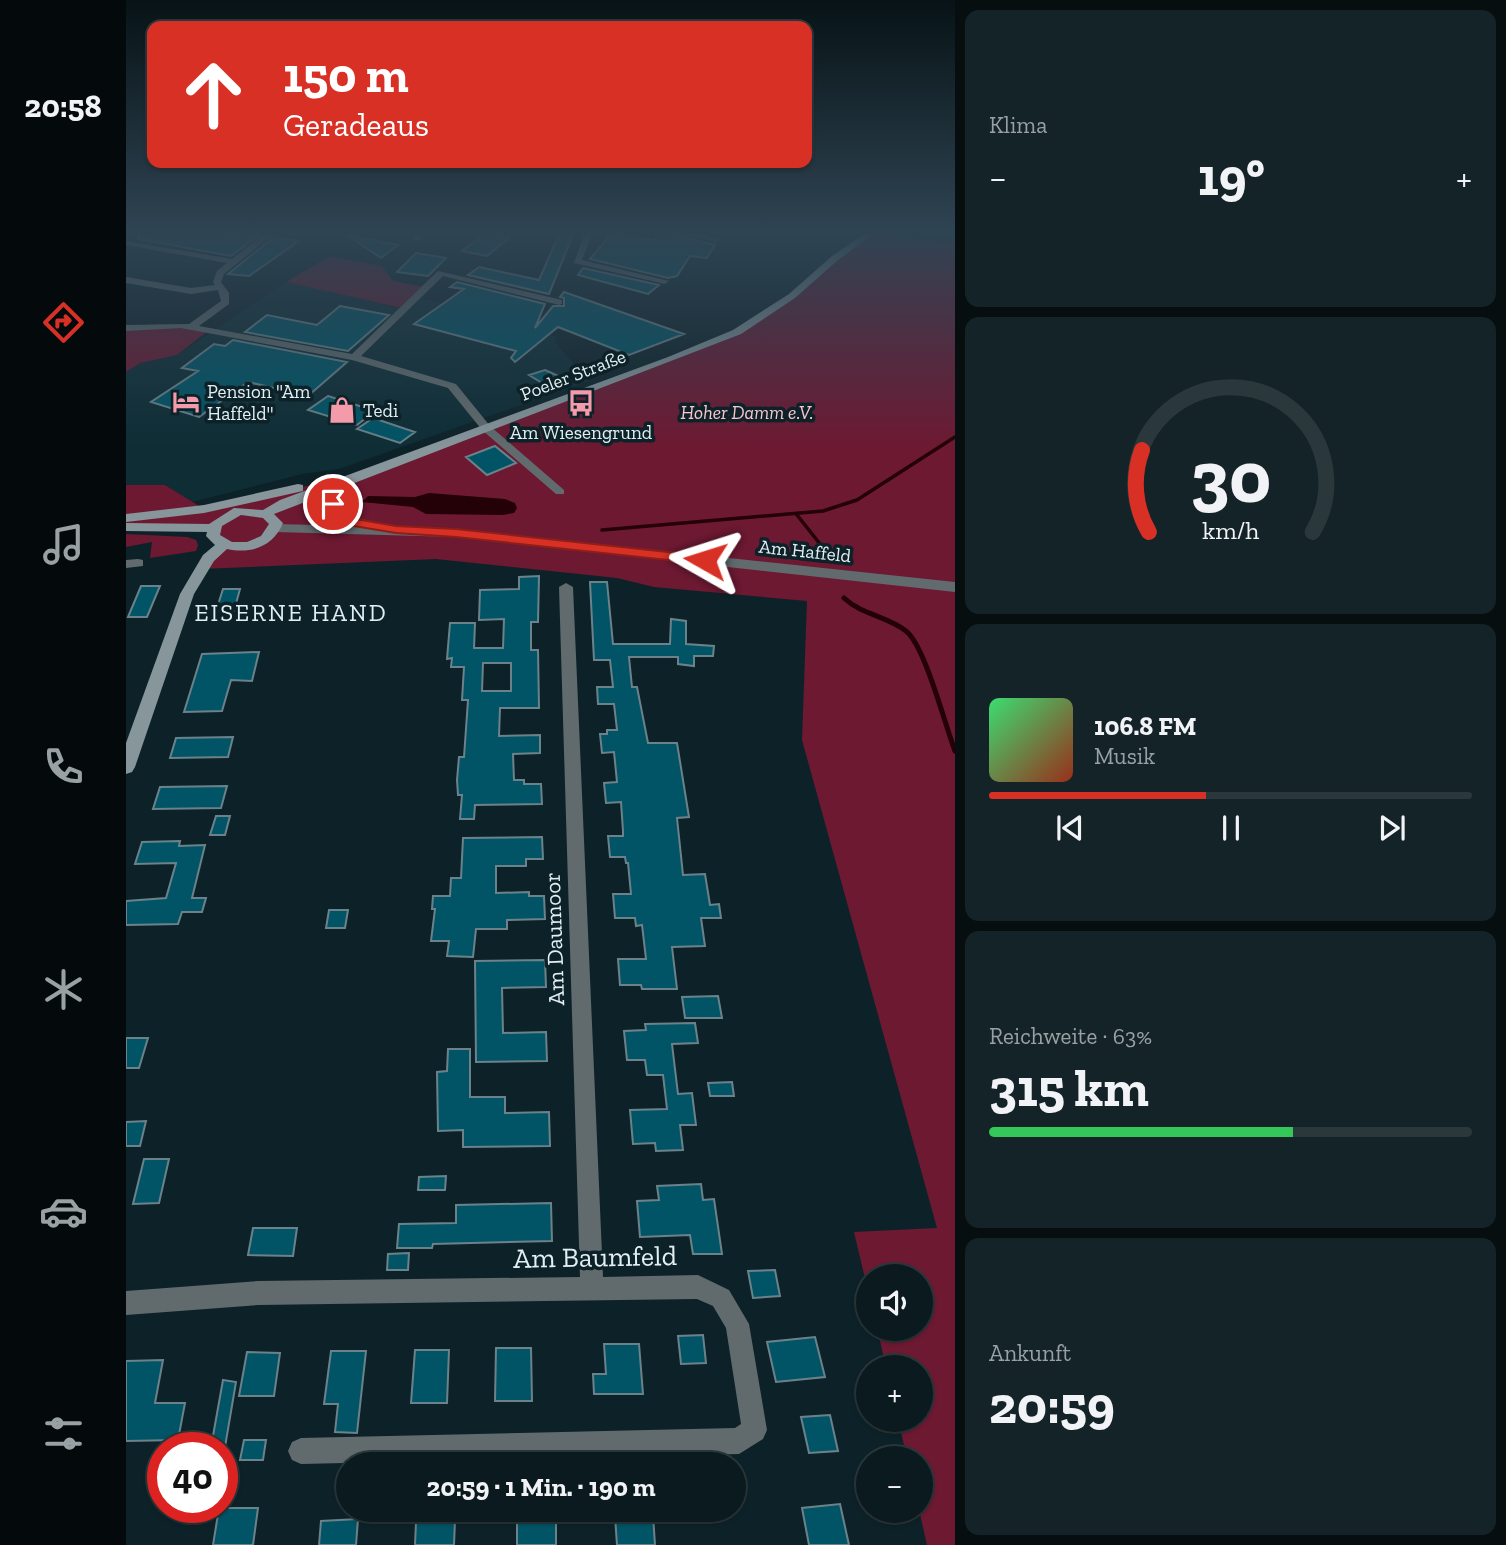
<!DOCTYPE html>
<html lang="de">
<meta charset="utf-8">
<style>
body{margin:0;font-family:"Zilla Slab",serif;background:#132327;color:#f1f3f6;height:100vh;display:flex;flex-direction:column;font-size:26px;white-space:nowrap}
*{box-sizing:border-box;margin:0}
p{font-size:23px;color:#99a1a4}
.icon{flex:none;width:38px;height:38px;fill:none;stroke:currentColor;stroke-width:2;stroke-linecap:round;stroke-linejoin:round}
.map{position:relative;flex:1;overflow:hidden}
.side{display:flex;flex-direction:column;gap:10px;padding:10px;background:#060e10;width:551px}
.side>*{flex:none}
.hud{position:absolute;left:21px;top:21px;width:665px;height:147px;border-radius:14px;box-shadow:0 2px 5px #0004,0 0 0 2px #2a383c;background:#d93025;color:#fff;overflow:hidden}
.fabs{position:absolute;left:730px;top:1264px;display:grid;gap:14px}
.fabs a{display:grid;place-items:center;width:77px;height:77px;border-radius:50%;background:#0a1a1e;box-shadow:0 2px 5px #0004,0 0 0 2px #2a383c;font-size:35px}
.speed{position:absolute;left:21px;top:1432px;display:flex;gap:14px;font-size:35px;font-weight:700;text-align:center}
.speed>*{display:grid;place-content:center;width:91px;height:91px;border-radius:50%;background:#0a1a1e;box-shadow:0 2px 5px #0004,0 0 0 2px #2a383c;line-height:1}
.speed .limit{border:10px solid #d22;background:#fff;color:#111}
.pin{position:absolute;display:grid;place-items:center;width:60px;height:60px;color:#fff;margin:-30px;border:4px solid #fff;border-radius:50%;box-shadow:0 2px 7px #0007}
.me{position:absolute;width:77px;margin:-38px;rotate:276deg;stroke-linejoin:round;filter:drop-shadow(0 0 5px #0008)}
.turn{display:flex;align-items:center;gap:24px;height:147px;padding:0 21px;font-size:32px}
.turn .icon{width:91px;height:91px;stroke-width:2.5}
.turn b{display:block;font-size:49px;line-height:60px}
.big{font-size:52px;font-weight:700;line-height:1.1}
.side .tile{flex:1;display:flex;flex-direction:column;justify-content:center;gap:10px;min-width:0;padding:0 24px;border-radius:14px;background:#132327}
.side .dial{align-items:center;gap:0}
.dial svg{height:182px;overflow:visible;fill:none;stroke:#2a383c;stroke-width:7;stroke-linecap:round;text-anchor:middle}
.dial text{fill:#f1f3f6;stroke:none}
.song{display:flex;align-items:center;gap:21px}
.cover{width:84px;height:84px;border-radius:10px;background:linear-gradient(135deg,hsl(140 70% 55%),hsl(10 70% 35%))}
.played{height:7px;border-radius:4px;background:linear-gradient(90deg,#d93025 45%,#2a383c 45%)}
.keys{display:flex;justify-content:space-around;direction:ltr}
.heat{display:flex;justify-content:space-between;align-items:center;font-size:38px;direction:ltr}
.charge{height:10px;border-radius:5px;background:linear-gradient(90deg,#34c759 63%,#2a383c 0)}
.trip{position:absolute;left:210px;top:1452px;width:410px;height:70px;border-radius:35px;background:#0a1a1e;box-shadow:0 2px 5px #0004,0 0 0 2px #2a383c;font-weight:700;line-height:70px;text-align:center}
main{display:flex;flex:1;min-height:0}
.menu{display:flex;flex-direction:column;width:126px;justify-content:space-around;align-items:center;background:#040a0c;color:#99a1a4}
.menu .icon{width:49px;height:49px}
.menu .active{color:#d93025}
.menu b{font-size:32px;color:#f1f3f6}
.map>svg:first-child{display:block}
</style>
<main>
<nav class="menu">
<b>20:58</b>
<svg class="icon active" aria-label="directions" viewBox="0 0 24 24"><path d="M12 3l9 9-9 9-9-9zM9 14v-3h6M13 9l2 2-2 2"/></svg>
<svg class="icon" aria-label="music" viewBox="0 0 24 24"><path d="M9 18V5l10-2v13"/><circle cx="6" cy="18" r="3"/><circle cx="16" cy="16" r="3"/></svg>
<svg class="icon" aria-label="phone" viewBox="0 0 24 24"><path d="M5 4h4l2 5-3 2q2 4 5 5l2-3 5 2v4C11 20 4 13 5 4z"/></svg>
<svg class="icon" aria-label="climate" viewBox="0 0 24 24"><path d="M12 3v18M4 7l16 10M4 17L20 7"/></svg>
<svg class="icon" aria-label="car" viewBox="0 0 24 24"><path d="M5 17H2v-5l4-1 3-4h7l3 4 3 1v5h-3M9 17h6M6 11h13"/><circle cx="7" cy="17" r="2"/><circle cx="17" cy="17" r="2"/></svg>
<svg class="icon" aria-label="filters" viewBox="0 0 24 24"><path d="M4 7h16M4 17h16"/><circle cx="9" cy="7" r="2"/><circle cx="15" cy="17" r="2"/></svg>
</nav>
<div class="map">
<svg width="829" height="1545" viewBox="0 0 829 1545">
<rect width="100%" height="100%" fill="#0d2228"/>
<!-- built -->
<path fill="#0e2d35" d="M160 282 283 310 296 298 432 337 428 341 463 381 213 469 176 474 66 502 39 485H0V372L13 363 51 355Z"/>
<!-- green -->
<path fill="#6d1932" d="M731 232 822 243 829 239V1545H801L793 1510 794 1458H781L772 1419H794V1367H760L751 1328H794V1276H742V1291L728 1232 811 1228 676 740 681 601 528 587 491 578 310 559 74 569 90 545 84 540V529L0 527V485H39L78 509 247 471 546 359 640 315 742 234Z
M203 257 256 266 267 281 299 287 276 308 160 282Z
M31 324 55 325 83 330 51 355 14 363 0 372V328Z
M0 534 61 537 70 540 72 545 70 551 24 558 26 542 0 547Z"/>
<!-- water -->
<path fill="#240007" d="M303 493 379 499 389 503 391 508 388 513 377 515 300 514 287 507 236 502 242 496 289 497Z"/>
<g fill="none" stroke-linecap="round" stroke-linejoin="round">
<!-- stream-far1 -->
<path stroke="#240007" stroke-width="3.5" d="M671 515 706 559
M476 530 697 511 731 500 829 437"/>
<!-- stream -->
<path stroke="#240007" stroke-width="5" d="M718 598C736 615 761 616 780 631 799 646 819 725 829 751"/>
</g>
<!-- building -->
<path fill="#005466" stroke="#6b828a" stroke-width="2" fill-rule="evenodd" d="M13 232H86L108 236 115 232 133 235 105 256 12 239Z
M434 232H448L423 294 342 275 353 267 413 280Z
M530 232H547L549 235 589 245 581 258 564 256 551 276 542 278 464 259 485 234 529 240Z
M360 233 384 237 361 256 336 251Z
M221 235 272 245 255 258Z
M148 237 173 241 123 276 102 274Z
M290 253 320 258 302 276 271 272Z
M457 268 533 285 522 294 452 275Z
M331 282 419 304 409 328 427 306H438V298L434 297 438 292 558 334 503 355 432 327 389 362 385 358 390 351 288 324 338 289 324 287Z
M214 306 263 315 222 351 119 332 141 315 191 325Z
M107 340 221 362 182 396 122 382 73 417 25 402 72 371 56 368 88 344 99 346Z
M419 370 439 379 421 386 403 375Z
M202 396 249 411 231 425 182 410Z
M247 418 289 432 274 443 231 429Z
M369 446 390 463 361 475 340 457Z
M413 576 412 622H405V650H412L413 708H374L373 736 414 735V753L387 754 388 780H398V784H415L416 804 349 805 348 819H334L336 795H332L331 780 333 757H338L342 700H336L338 667H325L326 658 321 659 324 623H349L348 648H377L378 619 353 620 354 590 393 589V577ZM357 663H385V691H356Z
M464 582H481L487 644H544L545 619 560 621V644L588 646 587 656H568V666L552 664V657H503L506 687H511L522 743H551L563 817 551 818 557 875 579 874 584 905 593 904 595 918H575L579 946 546 947 551 989H516L515 985H494L492 959H520L516 925 510 926 509 918H489L487 894H505L502 863H500L499 857H484L482 836H497V831L495 802 480 803 478 783 491 782 488 752 476 753 474 734H481V730H491L488 704H472L471 687H487L484 660H468Z
M15 586H34L21 617H2Z
M97 589H114L108 611H90Z
M133 652 126 681 105 680 96 711 58 712 76 654Z
M107 737 102 757 44 758 50 738Z
M101 786 95 808 27 809 34 787Z
M90 816H104L99 835H84Z
M416 837 417 859H400V866H370V893L403 892V896H418L419 919 381 920V929H350L347 957 321 956 323 941H305L309 909H306L307 896H324L325 878H335L337 838Z
M54 841 53 846 79 845 66 898H80L76 912H56L52 924 0 925V901L40 898 50 863 9 864 16 842Z
M203 910H222L219 928H200Z
M419 960 420 987 376 988 377 1033 420 1032 421 1061 350 1062 349 961Z
M592 996 596 1018H559L556 997Z
M569 1023 572 1043 546 1044 552 1094 566 1093 570 1125H554L557 1150 530 1151 529 1143 507 1144 504 1110 541 1109 537 1075H521L519 1060H501L498 1031 520 1030 519 1024Z
M0 1038H22L13 1068H0Z
M322 1049H344V1097H379V1113L423 1112 424 1146 337 1147V1130L312 1131 311 1072 321 1071Z
M606 1082 608 1096H584L582 1083Z
M20 1121 14 1146H0V1122Z
M18 1159H43L33 1203 7 1204Z
M320 1176 319 1190H292L293 1177Z
M575 1184 577 1200 588 1199 596 1254H567L564 1235 514 1237 511 1201 533 1200 531 1186Z
M425 1203 426 1241 307 1244 306 1248H271L273 1224 330 1223V1205Z
M127 1228H171L167 1256 122 1255Z
M283 1253 282 1270H261L262 1254Z
M649 1270 654 1296 627 1298 622 1271Z
M577 1335 580 1363 555 1364 552 1336Z
M689 1337 699 1377 650 1382 641 1342Z
M478 1344H513L517 1394H468L467 1374H480Z
M370 1348H405L406 1401H369Z
M289 1350H323L321 1403H285Z
M205 1351H240L231 1433 209 1432 212 1404H198Z
M121 1352 154 1353 148 1396H113Z
M37 1360 29 1403H59L52 1440 0 1441V1361Z
M97 1380 110 1382 99 1447H85Z
M704 1415 712 1451 683 1453 675 1417Z
M118 1440H140L137 1460H114Z
M714 1504 723 1545H683L676 1508Z
M93 1508H132L127 1545H87Z
M527 1515 529 1545H491L489 1516Z
M391 1516H430V1545H391Z
M232 1519 230 1545H193L195 1521Z
M329 1520 328 1545H289L290 1522Z"/>
<g fill="none" stroke-linecap="round" stroke-linejoin="round">
<!-- minor -->
<path fill="#616b6e" fill-rule="evenodd" d="M141 232H150L98 274 95 282 103 293V304L73 326 226 354 312 271 436 300V304L433 305 317 276 235 356 330 384 364 426 438 490V494H430L356 430 322 388 226 360 55 328 0 331V325L63 324 95 301 92 290 65 294 0 283V277L65 288 89 285 87 282 91 271 101 263 0 245V241L106 259Z
M294 232H303L294 240H288V236Z
M459 232H467L456 260 543 281 539 284 448 263Z
M550 232H564L594 240 590 242Z
M12 559 17 560V566L0 568V560Z
M440 583 447 587 477 1277 572 1275 603 1290 623 1324 641 1430 637 1439 613 1454 175 1464 166 1460 162 1451 166 1442 175 1438 609 1428 615 1424 600 1328 587 1306 571 1299 132 1305 0 1315V1291L132 1281 454 1277 433 587Z"/>
<!-- tertiary -->
<path fill="#616b6e" fill-rule="evenodd" d="M216 480 222 484 214 504C221 516 231 518 244 521V527L330 529 829 582V592L330 537 149 532 142 528 149 524 230 526 211 518 200 504 210 484Z"/>
<!-- secondary -->
<path fill="#87969b" fill-rule="evenodd" d="M741 232H750L712 260 669 298 615 334 148 514 157 523C147 547 125 554 101 549L88 561 68 594 9 767 6 772 0 774V743L54 594 77 555 89 545 80 536 81 532 0 531V523L83 524 108 508 137 510 154 500 542 357 607 330 663 294 706 256ZM115 515 137 518 143 524 135 536 121 542H106L94 535 96 526Z
M172 484 177 485V491L78 513 0 522V514L78 505Z"/>
</g>
<!-- sky -->
<linearGradient id="sky" x2="0" y2="1"><stop stop-color="#071316"/><stop offset="0.52" stop-color="#2f4453"/><stop offset="1" stop-color="#2f4453" stop-opacity="0"/></linearGradient>
<rect width="829" height="448" fill="url(#sky)"/>
<!-- route -->
<path fill="#d93025" stroke="#8d1f18" stroke-width="2" d="M207 500 211 501 216 510 230 519 270 526 330 529 579 556 586 560 579 564 330 537 270 533 222 525 206 515 201 504Z"/>
<!-- icons -->
<defs>
<symbol id="hotel-bare" viewBox="-9 -9 18 18"><path d="M-6-4.5h1.5V1H6V5H4.5V3h-9V5H-6ZM-4 0a1.8 1.8 0 1 1 3.6 0ZM.5 0V-2.5h3Q6-2.5 6 0Z" fill="#f39aab" stroke="#0d2228" stroke-width="2.5" paint-order="stroke"/></symbol>
<symbol id="bus-bare" viewBox="-9 -9 18 18"><path d="M-5-6H5V4H4V6H2V4H-2V6H-4V4H-5ZM-3.5-4V0h7V-4ZM-3.5 1.2v1.5H-2V1.2ZM2 1.2v1.5H3.5V1.2Z" fill="#f39aab" stroke="#0d2228" stroke-width="2.5" paint-order="stroke"/></symbol>
<symbol id="shop-bare" viewBox="-9 -9 18 18"><path d="M-5-2.5h2.3a2.7 3.5 0 0 1 5.4 0H5L5.5 6h-11ZM-1.5-2.5h3a1.5 2.3 0 0 0-3 0Z" fill="#f39aab" stroke="#0d2228" stroke-width="2.5" paint-order="stroke"/></symbol>
</defs>
<g fill-rule="evenodd">
<use href="#hotel-bare" x="41" y="383" width="38" height="38"/>
<use href="#bus-bare" x="436" y="384" width="38" height="38"/>
<use href="#shop-bare" x="197" y="391" width="38" height="38"/>
</g>
<g text-anchor="middle" dominant-baseline="central" stroke-width="7" stroke-linejoin="round" paint-order="stroke">
<!-- far-street labels -->
<g font-size="19" fill="#e2eff3" stroke="#0d2228">
<text transform="translate(447 375) rotate(-21)">Poeler Straße</text>
<text transform="translate(679 551) rotate(6)">Am Haffeld</text>
</g>
<!-- far-poi labels -->
<g font-size="19" fill="#e2eff3" stroke="#0d2228" text-anchor="start">
<text x="81" y="391">Pension "Am<tspan x="81" dy="22">Haffeld"</tspan></text>
<text x="237" y="410">Tedi</text>
<text x="455" y="432" text-anchor="middle">Am Wiesengrund</text>
</g>
<!-- far-park labels -->
<g font-size="19" font-style="italic" fill="#fcc6cf" stroke="#0d2228">
<text x="621" y="412">Hoher Damm e.V.</text>
</g>
<!-- street labels -->
<g font-size="23" fill="#e2eff3" stroke="#0d2228">
<text transform="translate(428 939) rotate(-92)">Am Daumoor</text>
</g>
<!-- neighbourhood labels -->
<g font-size="24" letter-spacing="2" fill="#e2eff3" stroke="#0d2228">
<text x="165" y="612">EISERNE HAND</text>
</g>
<!-- near-street labels -->
<g font-size="28" fill="#e2eff3" stroke="#0d2228">
<text transform="translate(469 1257) rotate(-1)">Am Baumfeld</text>
</g>
</g>
</svg>
<div class="fabs">
<a><svg class="icon" aria-label="sound" viewBox="0 0 24 24"><path d="M4 9h4l5-4v14l-5-4H4zM17 9q2 3 0 6"/></svg></a>
<a>+</a>
<a>−</a>
</div>
<div class="speed"><div class="limit">40</div></div>
<div class="pin" style="left:207px;top:504px;background:#d93025"><svg class="icon" aria-label="arrive" viewBox="0 0 24 24"><path d="M6 21V4h12l-3 4 3 4H6"/></svg></div>
<svg class="me" style="left:579px;top:560px" viewBox="-20 -20 40 40"><path d="M0-17L14 15 0 8-14 15z" fill="#d93025" stroke="#fff" stroke-width="4"/></svg>
<div class="trip">20:59 · 1 Min. · 190 m</div>
<div class="hud">
<div class="turn"><svg class="icon" aria-label="ahead" viewBox="0 0 24 24"><path d="M12 20V5M6 11l6-6 6 6"/></svg><div><b>150 m</b>Geradeaus</div></div>
</div>
</div>
<section class="side">
<div class="tile"><p>Klima</p>
<div class="heat"><a>−</a><b class="big">19°</b><a>+</a></div>
</div>
<div class="tile dial"><svg viewBox="0 0 100 80">
<path d="M14 69A42 42 0 1 1 86 69"/>
<path d="M14 69A42 42 0 0 1 11 33" stroke="#d93025"/>
<text x="50" y="56" font-size="32" font-weight="700">30</text>
<text x="50" y="72" font-size="11">km/h</text>
</svg></div>
<div class="tile">
<div class="song"><i class="cover"></i><div><b>106.8 FM</b><p>Musik</p></div></div>
<div class="played"></div>
<div class="keys"><svg class="icon" aria-label="previous" viewBox="0 0 24 24"><path d="M18 5L8 12l10 7zM5 5v14"/></svg><svg class="icon" aria-label="pause" viewBox="0 0 24 24"><path d="M8 5v14M16 5v14"/></svg><svg class="icon" aria-label="next" viewBox="0 0 24 24"><path d="M6 5l10 7-10 7zM19 5v14"/></svg></div>
</div>
<div class="tile"><p>Reichweite · 63%</p><b class="big">315 km</b><div class="charge"></div></div>
<div class="tile"><p>Ankunft</p><b class="big">20:59</b></div>
</section>
</main>
